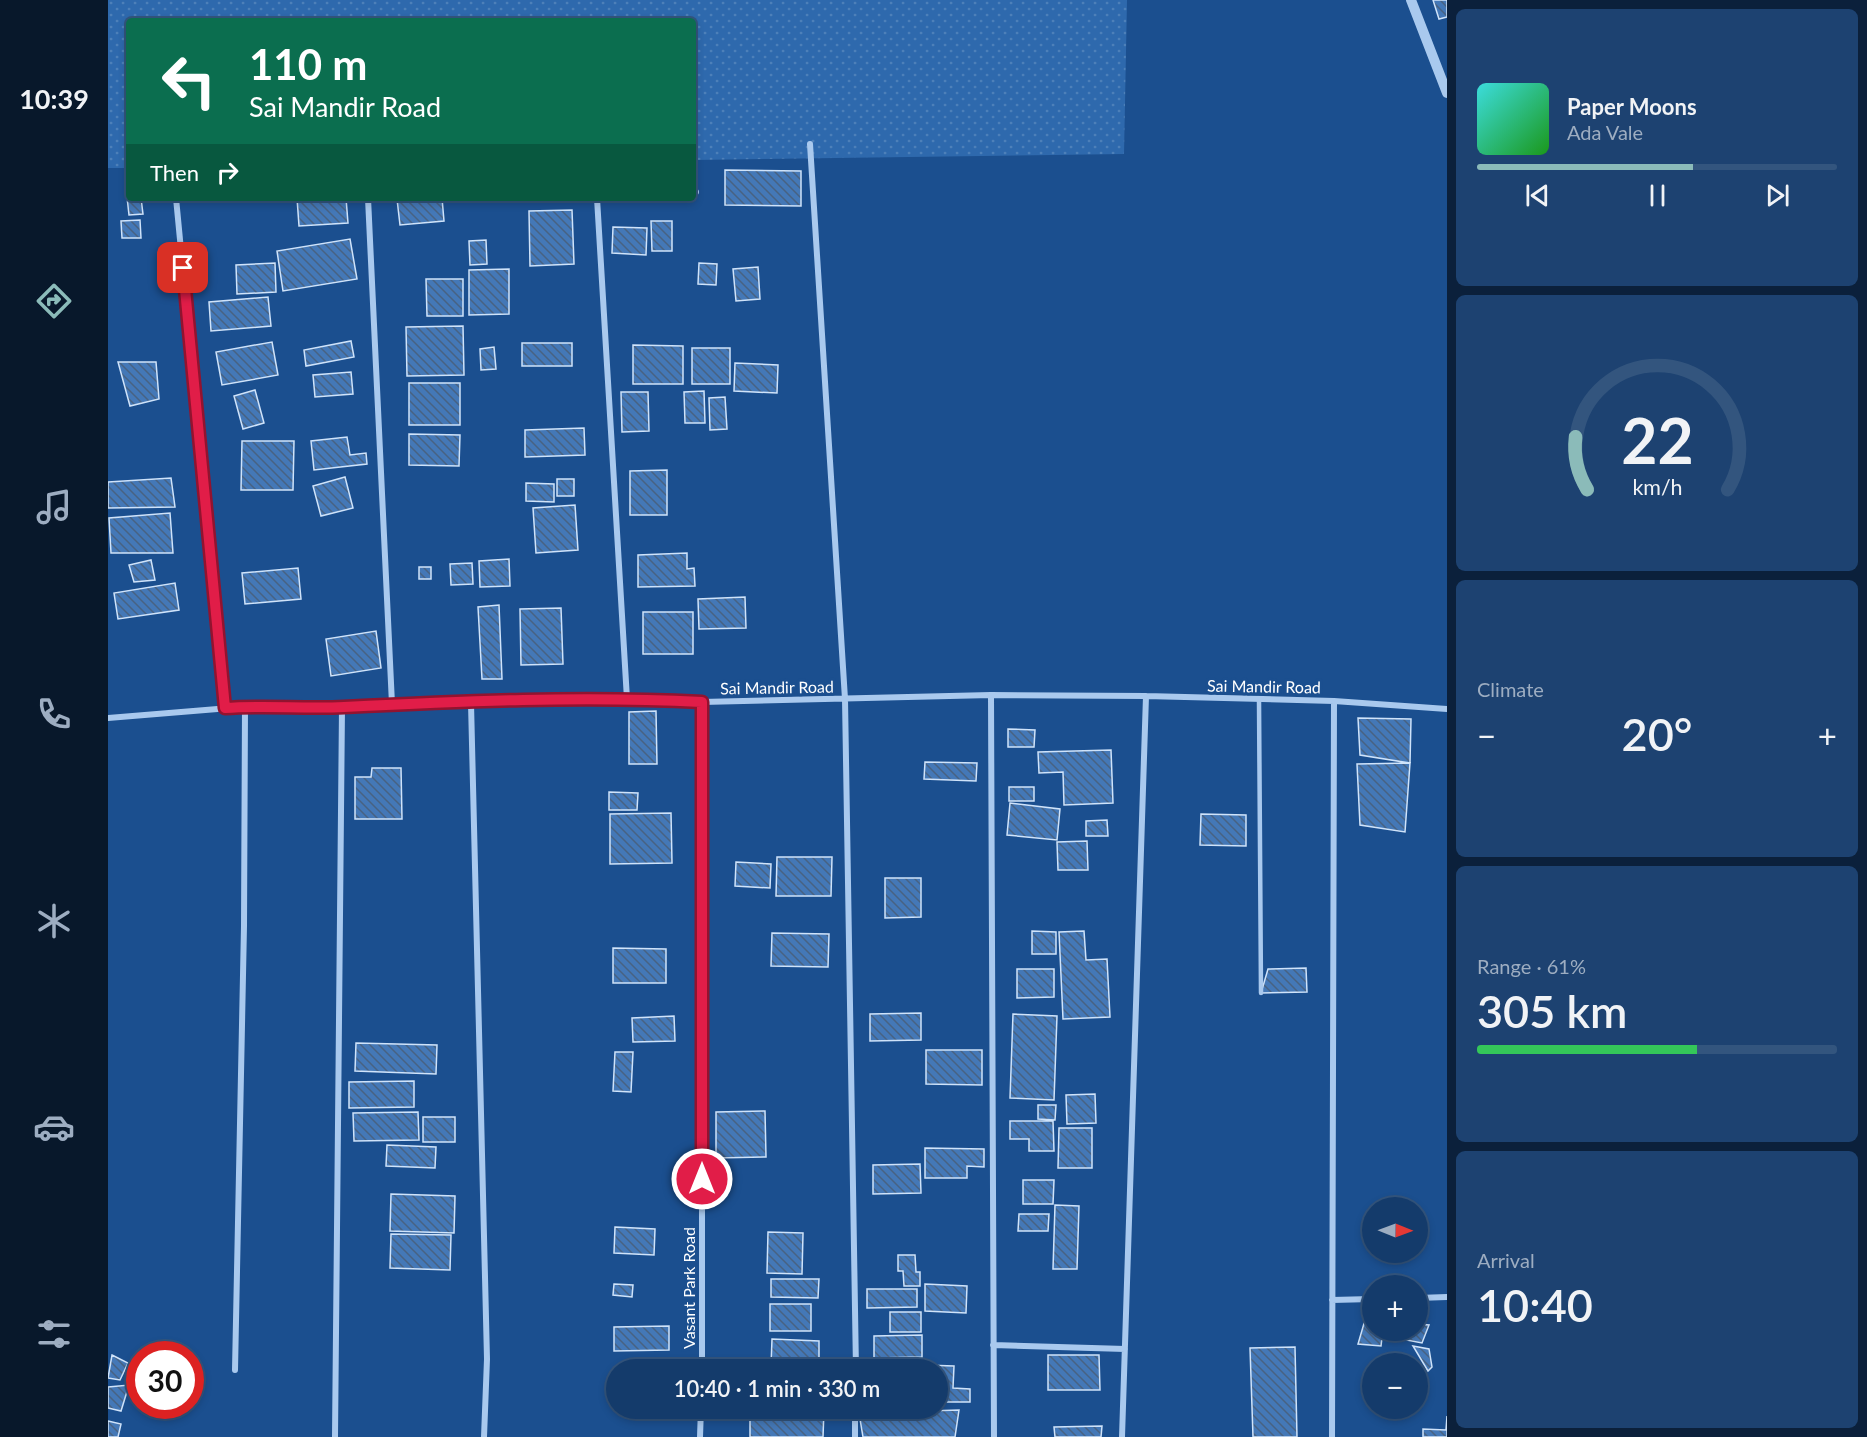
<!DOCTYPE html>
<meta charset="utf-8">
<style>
body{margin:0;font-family:Lato,sans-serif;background:#1d4271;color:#f1f3f6;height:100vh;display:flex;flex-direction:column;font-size:22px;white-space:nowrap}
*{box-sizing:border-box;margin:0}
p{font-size:20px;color:#9dadc1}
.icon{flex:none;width:33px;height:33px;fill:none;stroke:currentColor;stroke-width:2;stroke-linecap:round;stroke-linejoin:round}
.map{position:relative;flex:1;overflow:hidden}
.side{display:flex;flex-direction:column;gap:9px;padding:9px;background:#0b203b;width:420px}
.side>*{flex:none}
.guide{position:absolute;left:18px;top:18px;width:570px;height:183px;border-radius:6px;box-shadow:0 3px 9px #0003,0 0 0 2px #33557e;background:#0b6e4f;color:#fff;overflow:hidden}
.needle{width:39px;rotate:91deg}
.controls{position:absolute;left:1254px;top:1197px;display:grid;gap:12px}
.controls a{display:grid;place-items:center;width:66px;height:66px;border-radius:50%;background:#143b6b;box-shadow:0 3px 9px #0003,0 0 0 2px #33557e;font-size:30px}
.speed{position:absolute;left:18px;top:1341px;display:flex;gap:12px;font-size:30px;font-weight:700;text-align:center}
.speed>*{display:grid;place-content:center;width:78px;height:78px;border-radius:50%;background:#143b6b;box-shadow:0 3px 9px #0003,0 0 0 2px #33557e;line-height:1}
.speed .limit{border:9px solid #d22;background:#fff;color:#111}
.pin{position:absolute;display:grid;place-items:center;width:51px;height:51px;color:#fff;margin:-26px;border-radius:12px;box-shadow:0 3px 9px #0006}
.me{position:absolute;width:66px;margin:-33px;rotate:0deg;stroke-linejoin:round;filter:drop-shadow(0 0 4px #0008)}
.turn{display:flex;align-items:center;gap:21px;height:126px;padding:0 24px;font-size:27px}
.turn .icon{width:78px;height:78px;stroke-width:2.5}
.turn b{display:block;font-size:42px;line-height:51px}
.then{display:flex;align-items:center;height:57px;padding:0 24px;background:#0003;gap:12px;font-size:22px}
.big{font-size:45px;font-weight:600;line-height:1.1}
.side .card{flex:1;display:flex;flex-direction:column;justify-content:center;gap:9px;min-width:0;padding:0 21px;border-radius:9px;background:#1d4271}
.side .dial{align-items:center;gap:0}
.dial svg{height:156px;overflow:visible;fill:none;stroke:#33557e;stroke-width:7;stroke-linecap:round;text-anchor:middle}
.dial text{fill:#f1f3f6;stroke:none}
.song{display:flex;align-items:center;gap:18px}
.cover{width:72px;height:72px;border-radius:9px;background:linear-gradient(135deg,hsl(180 70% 55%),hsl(120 70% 35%))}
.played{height:6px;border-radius:3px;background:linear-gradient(90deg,#8bbbb9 60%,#33557e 60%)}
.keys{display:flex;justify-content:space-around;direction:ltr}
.heat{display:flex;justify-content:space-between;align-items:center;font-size:33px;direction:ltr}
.charge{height:9px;border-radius:4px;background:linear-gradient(90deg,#34c759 61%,#33557e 0)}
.trip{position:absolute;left:498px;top:1359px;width:342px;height:60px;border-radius:30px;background:#143b6b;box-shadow:0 3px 9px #0003,0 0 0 2px #33557e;font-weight:600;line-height:60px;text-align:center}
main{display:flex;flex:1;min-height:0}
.menu{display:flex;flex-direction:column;width:108px;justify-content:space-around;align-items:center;background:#08182b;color:#9dadc1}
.menu .icon{width:42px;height:42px}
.menu .selected{color:#8bbbb9}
.menu b{font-size:27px;color:#f1f3f6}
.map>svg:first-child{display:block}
</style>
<main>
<nav class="menu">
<b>10:39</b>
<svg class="icon selected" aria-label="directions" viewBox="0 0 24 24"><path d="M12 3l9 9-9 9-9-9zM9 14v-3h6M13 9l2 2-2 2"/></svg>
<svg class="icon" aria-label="music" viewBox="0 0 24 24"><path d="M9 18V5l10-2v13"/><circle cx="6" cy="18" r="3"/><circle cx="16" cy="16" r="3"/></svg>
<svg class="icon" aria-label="phone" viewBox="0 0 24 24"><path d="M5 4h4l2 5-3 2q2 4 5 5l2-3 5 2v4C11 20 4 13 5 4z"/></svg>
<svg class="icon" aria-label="climate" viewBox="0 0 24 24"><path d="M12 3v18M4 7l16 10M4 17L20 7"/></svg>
<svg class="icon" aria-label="car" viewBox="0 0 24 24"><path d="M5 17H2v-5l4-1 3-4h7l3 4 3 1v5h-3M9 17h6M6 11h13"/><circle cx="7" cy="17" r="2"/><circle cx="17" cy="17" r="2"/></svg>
<svg class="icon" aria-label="filters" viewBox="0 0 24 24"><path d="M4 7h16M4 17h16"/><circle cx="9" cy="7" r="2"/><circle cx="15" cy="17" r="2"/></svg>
</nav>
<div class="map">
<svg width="1339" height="1437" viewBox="0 0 1339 1437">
<defs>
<pattern id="park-dots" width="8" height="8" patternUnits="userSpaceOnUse" patternTransform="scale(1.5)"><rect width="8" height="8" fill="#2e69ad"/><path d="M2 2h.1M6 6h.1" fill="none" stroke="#4d80b9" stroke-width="1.8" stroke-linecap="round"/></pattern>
<pattern id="building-back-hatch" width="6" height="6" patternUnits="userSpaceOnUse" patternTransform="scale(1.5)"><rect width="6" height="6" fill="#4478b7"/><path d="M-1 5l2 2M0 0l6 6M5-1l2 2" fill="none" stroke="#486282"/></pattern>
</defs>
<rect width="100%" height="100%" fill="#1b4f8f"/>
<!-- park -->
<path fill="url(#park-dots)" d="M0 0H1019L1016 154 585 160V21H21V168H0Z"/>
<!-- building -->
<path fill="url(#building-back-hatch)" stroke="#cfe3fa" stroke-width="1.5" d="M1325 0H1339V17L1331 19Z
M617 170 693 171V206L617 205Z
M21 187V198H33L35 214 21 215 18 188Z
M189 198H238L240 223 191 226Z
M334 198 336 221 292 225 289 199Z
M464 210 466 264 422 266 421 211Z
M32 220 33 238H14L13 221Z
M543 221H564V251H544Z
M505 227 539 228 538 255 504 253Z
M242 239 249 279 175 291 169 251Z
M378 240 379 264 362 265 361 241Z
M167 263 168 292 129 294 128 265Z
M591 263 609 264 608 285 590 284Z
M650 267 652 299 628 301 625 269Z
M401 269V314L361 315V270Z
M318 279H355V316H319Z
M160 297 163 326 103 331 101 302Z
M355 326 356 375 299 376 298 327Z
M243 341 246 357 198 366 196 350Z
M164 342 170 375 114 385 108 352Z
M414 343H464V366H414Z
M525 345 575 346V384H525Z
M386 347 388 369 373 370 372 349Z
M584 348H622V384H584Z
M10 362H48L51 399 22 406Z
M627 363 670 365 669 393 626 391Z
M243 372 245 394 207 397 205 375Z
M301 383H352V425H301Z
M147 390 156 423 135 429 126 396Z
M596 391 597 423H577L576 392Z
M513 392H540L541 431 514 432Z
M617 397 619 429 602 430 601 398Z
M476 428 477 455 417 457V430Z
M301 434 352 435 351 466 301 465Z
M239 437 242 455 258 453 259 464 206 470 203 441Z
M134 441H186L185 490H133Z
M559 470V515H522V471Z
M237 477 245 508 213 516 205 486Z
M63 478 67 507 0 508V482Z
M449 479H466V496H449Z
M418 483 446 484V502L418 501Z
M467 505 470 550 428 553 425 508Z
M62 513 65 553H3L1 518Z
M579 553V569L586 568 587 586 530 587V555Z
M401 559 402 586 372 587 371 561Z
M43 560 47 580 26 582 21 565Z
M364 563 365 584 343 585 342 564Z
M311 567H323V579H311Z
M190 568 193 599 137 604 134 573Z
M67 583 71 610 10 619 6 593Z
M637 597 638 628 591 629 590 599Z
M391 605 394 679H374L370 607Z
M453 608 455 664 413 665 412 609Z
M535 612H585V654H535Z
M268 631 273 668 223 676 218 639Z
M548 711 549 764H521V712Z
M1250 718 1303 719 1302 763 1252 755Z
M900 729 927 730 926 747H900Z
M1003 750 1005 803 956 805 955 772 931 773 930 752Z
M817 762 869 763 868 781 816 779Z
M1302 763 1297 832 1252 825 1249 764Z
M264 768H293L294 819H247V777H263Z
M901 787H926V801H901Z
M501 792 530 793 529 810H501Z
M902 803 952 809 949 840 899 835Z
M563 813 564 863 502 864V814Z
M1093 814 1138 815V846L1092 845Z
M999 820 1000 836H978V821Z
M979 841 980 870H950L949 842Z
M669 857H724L723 896H668Z
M628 862 663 864 662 888 627 886Z
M777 878H813V917L777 918Z
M924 931 948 932V954H924Z
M976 931 978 960 999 959 1002 1017 955 1019 951 932Z
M664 933 721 934 720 967 663 966Z
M505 948 558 949V983H505Z
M1198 968 1199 992 1153 993 1160 969Z
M909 969H946V997L909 998Z
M813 1013V1040L762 1041V1014Z
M905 1014 949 1016 946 1100 902 1098Z
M566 1016 567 1041 525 1042 524 1018Z
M248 1043 329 1045 328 1074 247 1071Z
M818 1050H874V1085L818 1084Z
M507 1052H525L523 1092 505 1091Z
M306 1081V1107L241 1108V1082Z
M987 1094 988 1123 959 1124 958 1095Z
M930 1105H948L947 1120 930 1119Z
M657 1111 658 1157 608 1158V1112Z
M310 1112 311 1140 246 1141 245 1113Z
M315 1117H347V1142H315Z
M902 1121H945L946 1151H921V1139H902Z
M951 1128H984V1168H950Z
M279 1145 328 1147 327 1168 278 1166Z
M817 1148 876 1149V1167L859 1166V1178H817Z
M812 1164 813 1193 765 1194V1165Z
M915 1180H946L945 1204H915Z
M283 1194 347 1196 346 1233 282 1231Z
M947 1205 971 1206 969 1269H945Z
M911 1214H941L940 1231H910Z
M507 1227 547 1229 546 1255 506 1253Z
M660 1232 695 1233 694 1274 659 1273Z
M283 1234 343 1235 342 1270 282 1268Z
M790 1255H807L808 1272H812V1286H796L795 1271H790Z
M663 1279H711L710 1298 663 1297Z
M506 1284 525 1285 524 1297 505 1295Z
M817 1284 859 1286 858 1313 817 1311Z
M759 1289H809V1307L759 1308Z
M662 1304H703V1331H662Z
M782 1312H813V1332H782Z
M1257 1320H1264V1330H1275L1273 1346 1250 1344Z
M1310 1324 1321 1325 1314 1343 1293 1339 1296 1330H1310Z
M561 1326V1350L506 1351V1327Z
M814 1335V1357L766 1358V1336Z
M664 1339 711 1341V1367L663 1366Z
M1305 1346 1321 1349 1324 1367 1320 1371Z
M1187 1347 1189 1437H1145L1142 1348Z
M4 1355 20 1363 12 1380 0 1378Z
M940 1355H991L992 1390H940Z
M773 1365 809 1366V1370H773Z
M816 1365 846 1366 845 1388 862 1389V1402H830V1370H815Z
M21 1385 13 1411 0 1408V1387Z
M642 1408 716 1410 715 1437H642Z
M851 1410 847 1437H755L751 1413Z
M1339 1416V1437H1315V1429L1338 1430Z
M0 1421 13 1424 10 1437H0Z
M994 1426 993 1437H947L946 1427Z"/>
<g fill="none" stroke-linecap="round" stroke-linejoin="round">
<!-- service -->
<path stroke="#a9c9ee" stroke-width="4.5" d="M1151 700 1153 993"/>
<!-- minor -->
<path stroke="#a9c9ee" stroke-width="6" d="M702 144 737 699 748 1370
M585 192H588
M68 198 117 708
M260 198 284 704
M489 198 519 699
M883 695 886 1437
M594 702V1370
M363 703 379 1359 376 1437
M0 718 146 706 234 707 284 704 519 699 594 702 883 695 1038 696 1226 701 1339 709
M1310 1298 1339 1297
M1224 1300 1264 1299
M885 1345 1017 1349
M127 1370 136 926 137 707
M227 1437 234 707
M592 1437 593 1408
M747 1437V1408
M1014 1437 1038 696
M1224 1437 1226 701"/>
<!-- tertiary -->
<path stroke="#a9c9ee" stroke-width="10" d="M1303 0 1339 93"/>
</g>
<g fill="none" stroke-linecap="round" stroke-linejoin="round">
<defs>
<path id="route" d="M75 268 117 708C157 705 196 709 236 707 355 701 475 696 594 702V1179"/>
</defs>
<!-- route casing -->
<use href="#route" stroke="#92132f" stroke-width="15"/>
<!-- route -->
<use href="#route" stroke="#e11d48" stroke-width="10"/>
</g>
<g text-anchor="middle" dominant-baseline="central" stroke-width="6" stroke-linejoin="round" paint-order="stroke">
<!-- street labels -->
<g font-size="16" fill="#fff" stroke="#1b4f8f">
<text transform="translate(1156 686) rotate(1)">Sai Mandir Road</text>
<text transform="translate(669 687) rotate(-1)">Sai Mandir Road</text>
<text transform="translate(580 1288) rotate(-90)">Vasant Park Road</text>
</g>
</g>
</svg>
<div class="controls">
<a><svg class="needle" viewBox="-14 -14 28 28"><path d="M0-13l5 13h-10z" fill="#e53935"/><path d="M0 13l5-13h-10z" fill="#9dadc1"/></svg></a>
<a>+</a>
<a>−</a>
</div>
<div class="speed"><div class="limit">30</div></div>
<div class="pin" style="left:75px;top:268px;background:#d93025"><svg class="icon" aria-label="arrive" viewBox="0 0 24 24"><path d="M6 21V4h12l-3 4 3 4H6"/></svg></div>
<svg class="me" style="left:594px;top:1179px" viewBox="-20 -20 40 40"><circle r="17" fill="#e11d48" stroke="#fff" stroke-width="3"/><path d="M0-11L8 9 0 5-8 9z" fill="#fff"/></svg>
<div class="trip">10:40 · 1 min · 330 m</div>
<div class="guide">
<div class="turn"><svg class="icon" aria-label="left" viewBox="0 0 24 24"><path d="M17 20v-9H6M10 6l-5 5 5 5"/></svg><div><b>110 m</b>Sai Mandir Road</div></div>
<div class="then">Then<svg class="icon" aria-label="right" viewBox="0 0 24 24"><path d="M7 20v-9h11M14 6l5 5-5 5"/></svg></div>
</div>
</div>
<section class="side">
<div class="card">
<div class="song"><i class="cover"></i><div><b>Paper Moons</b><p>Ada Vale</p></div></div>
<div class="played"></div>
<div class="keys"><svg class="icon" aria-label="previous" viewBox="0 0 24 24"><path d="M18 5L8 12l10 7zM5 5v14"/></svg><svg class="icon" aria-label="pause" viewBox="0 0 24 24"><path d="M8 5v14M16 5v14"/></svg><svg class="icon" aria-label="next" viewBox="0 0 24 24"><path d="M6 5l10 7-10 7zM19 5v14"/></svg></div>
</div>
<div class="card dial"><svg viewBox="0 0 100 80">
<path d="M14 69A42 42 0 1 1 86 69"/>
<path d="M14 69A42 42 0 0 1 8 42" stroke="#8bbbb9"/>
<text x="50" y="56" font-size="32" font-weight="700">22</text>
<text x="50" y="72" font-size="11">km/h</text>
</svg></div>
<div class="card"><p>Climate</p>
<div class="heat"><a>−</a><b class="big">20°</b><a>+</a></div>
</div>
<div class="card"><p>Range · 61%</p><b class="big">305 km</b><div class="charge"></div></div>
<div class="card"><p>Arrival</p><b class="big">10:40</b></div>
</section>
</main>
